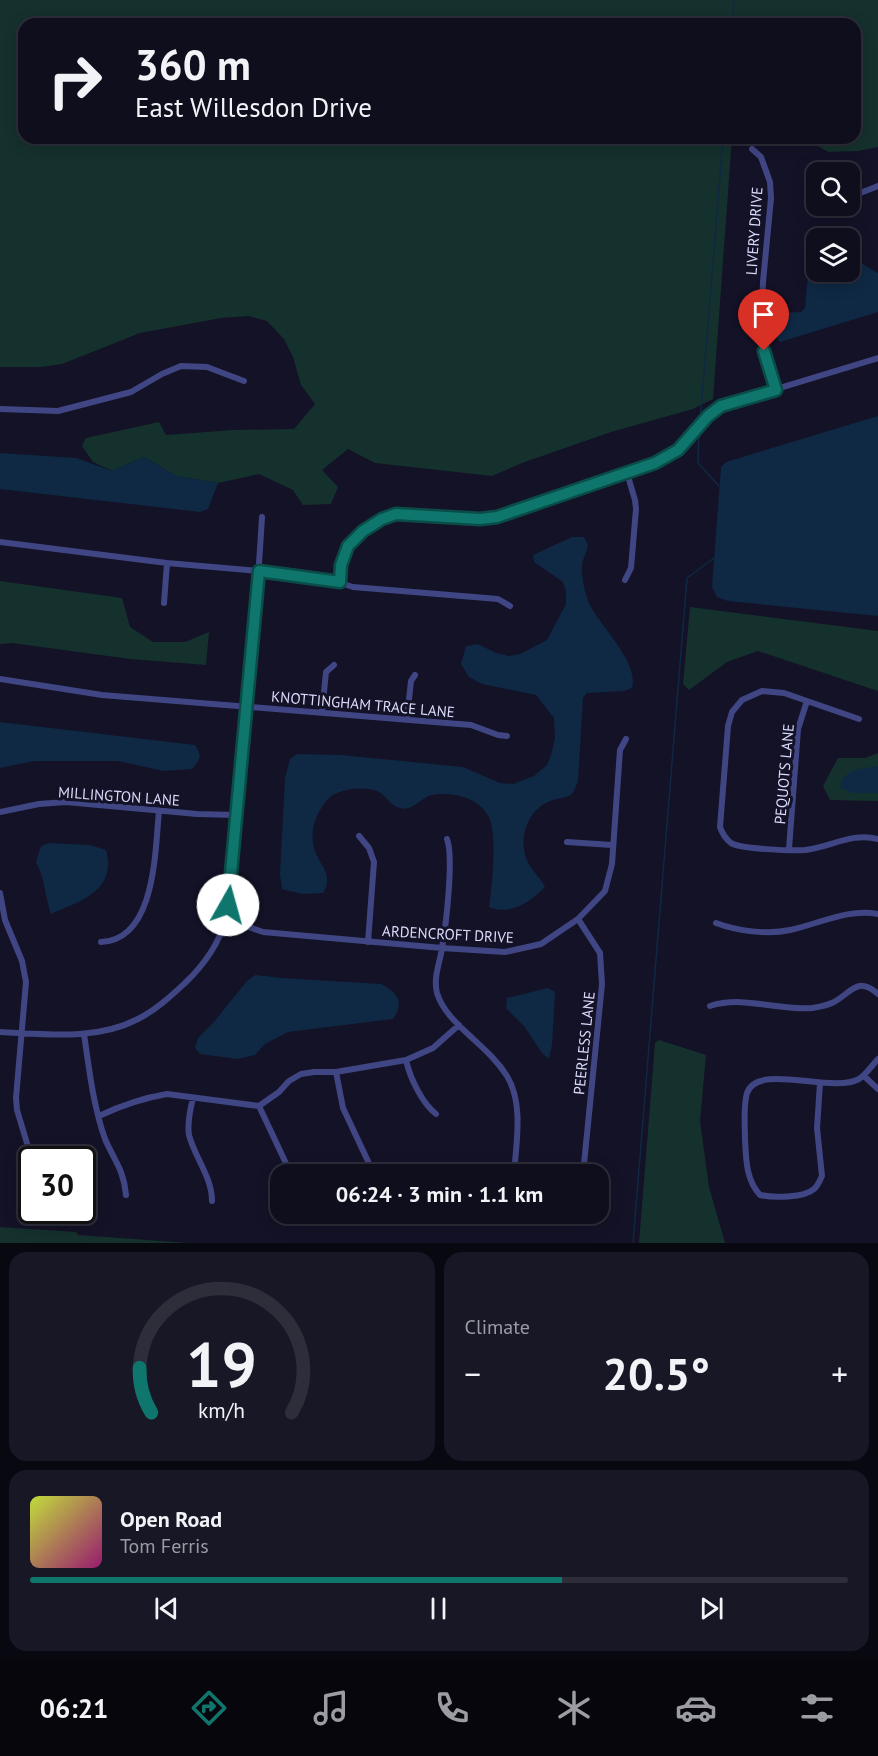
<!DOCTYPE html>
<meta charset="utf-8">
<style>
body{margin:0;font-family:"PT Sans",sans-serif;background:#171726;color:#f1f3f6;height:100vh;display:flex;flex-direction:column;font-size:22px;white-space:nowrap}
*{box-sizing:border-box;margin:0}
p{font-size:20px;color:#9b9ca4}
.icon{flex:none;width:33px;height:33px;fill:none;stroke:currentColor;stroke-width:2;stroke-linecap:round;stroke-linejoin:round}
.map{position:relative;height:1243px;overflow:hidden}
.side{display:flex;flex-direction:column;gap:9px;padding:9px;background:#080810;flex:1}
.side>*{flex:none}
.hud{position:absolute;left:18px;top:18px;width:843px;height:126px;border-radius:18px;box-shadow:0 3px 15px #0003,0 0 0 2px #2e2e3b;background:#0e0e1d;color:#f1f3f6;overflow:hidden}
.controls{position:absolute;left:806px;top:162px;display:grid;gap:12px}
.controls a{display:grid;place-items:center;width:54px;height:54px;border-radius:12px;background:#0e0e1d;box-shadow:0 3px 15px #0003,0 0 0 2px #2e2e3b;font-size:30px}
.speed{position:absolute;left:18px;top:1146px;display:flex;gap:12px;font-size:30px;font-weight:700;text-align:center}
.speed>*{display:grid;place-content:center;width:78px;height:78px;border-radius:50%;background:#0e0e1d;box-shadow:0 3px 15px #0003,0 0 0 2px #2e2e3b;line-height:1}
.speed .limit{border:3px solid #111;border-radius:9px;background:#fff;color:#111}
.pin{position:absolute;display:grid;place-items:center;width:51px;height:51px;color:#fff;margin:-62px -26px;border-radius:50% 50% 50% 0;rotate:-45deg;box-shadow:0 0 6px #0007}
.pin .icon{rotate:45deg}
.me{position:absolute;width:66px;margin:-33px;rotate:7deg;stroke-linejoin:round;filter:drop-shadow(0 0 4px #0008)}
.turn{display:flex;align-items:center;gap:21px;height:126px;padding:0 18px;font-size:27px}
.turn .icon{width:78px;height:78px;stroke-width:2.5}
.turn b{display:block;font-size:42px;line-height:51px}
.big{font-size:45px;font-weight:700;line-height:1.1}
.side .card{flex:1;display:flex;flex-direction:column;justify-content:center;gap:9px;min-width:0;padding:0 21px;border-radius:18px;background:#171726}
.side .dial{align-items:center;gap:0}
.dial svg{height:156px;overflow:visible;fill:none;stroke:#2e2e3b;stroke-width:7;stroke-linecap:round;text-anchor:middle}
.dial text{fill:#f1f3f6;stroke:none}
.song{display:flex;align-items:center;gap:18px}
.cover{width:72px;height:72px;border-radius:9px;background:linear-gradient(135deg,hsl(70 70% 55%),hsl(320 70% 35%))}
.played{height:6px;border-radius:3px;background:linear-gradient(90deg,#0f766e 65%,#2e2e3b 65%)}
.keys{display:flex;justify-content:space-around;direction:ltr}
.heat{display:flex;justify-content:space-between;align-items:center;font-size:33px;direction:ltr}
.side .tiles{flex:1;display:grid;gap:9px;grid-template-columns:1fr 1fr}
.card:last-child{grid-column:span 2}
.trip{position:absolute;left:270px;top:1164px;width:339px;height:60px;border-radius:18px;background:#0e0e1d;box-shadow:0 3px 15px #0003,0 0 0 2px #2e2e3b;font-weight:700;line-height:60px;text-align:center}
.dock{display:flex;height:96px;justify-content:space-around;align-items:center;background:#06060c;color:#9b9ca4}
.dock .icon{width:42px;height:42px}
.dock .on{color:#0f766e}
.dock b{font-size:27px;color:#f1f3f6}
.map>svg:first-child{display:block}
</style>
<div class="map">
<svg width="878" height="1243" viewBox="0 0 878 1243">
<rect width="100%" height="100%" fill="#131227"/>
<!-- green -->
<path fill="#15312d" d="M0 0H878V147L858 151 828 152 804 138H855V24H24V138H732L713 399 693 409 611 432 522 463 492 476 375 463 348 449 322 470 338 487 331 504 303 505 293 490 259 474 218 483 176 476 144 457 112 471 93 462 82 446 86 438 159 422 166 435 233 430 294 429 315 404 301 385 293 357 284 339 267 321 249 316 221 318 140 333 62 364 41 367H0Z
M0 581 122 598 130 627 153 642H185L209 632 206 665 130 659 12 643 0 644Z
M690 607 878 631V691L758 651 727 662 689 690 683 684Z
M878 753V766L852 793H878V801L830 800 823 786 838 758H865Z
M659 1040 706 1055 700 1121 709 1187 725 1243H639L655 1043Z
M0 1227 76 1232 78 1235 189 1243H0Z"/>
<!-- water -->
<path fill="#0f2844" d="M819 233 835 238H816V272H849V249L861 263 878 273V312L780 342C772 334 773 323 779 313L801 312 805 308 811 243 815 235Z
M878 416V616L728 601 717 597 712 587 721 467 726 462Z
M0 453 76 458 112 471 144 457 176 476 218 483 208 509 200 512 0 489Z
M572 537H584L588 545C587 552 582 560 582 567 581 578 586 598 591 607 603 629 639 663 632 688L624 691 587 693 583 698 578 781C576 785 575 790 572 794 566 799 557 798 550 801 527 810 518 839 527 860 531 870 541 878 545 887 530 902 511 916 489 907 492 885 497 841 490 820 482 798 453 791 432 795 421 797 413 812 400 808 392 806 388 799 382 794 370 785 342 788 330 797 325 801 320 810 317 816 312 828 311 839 315 851 321 867 334 876 323 893L302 894 282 889 280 874 285 778 290 759 297 754 341 755 463 767 500 783 513 784 534 776 547 765 551 755 555 738 554 718 536 695 482 684 469 677 461 664 466 646 478 644 496 653 509 656 520 654 547 640 566 604V591L563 582 534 562 533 555Z
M0 722 195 745C203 756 200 760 192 769L164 771 118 761H34L0 768Z
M878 766V793H852L840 787C846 766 860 770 878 766Z
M49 843 90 845 106 850C117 891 81 901 51 914 45 897 45 878 36 862L41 846Z
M255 975 282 978 381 984C397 992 405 1002 393 1019L288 1032 265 1044 255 1055 238 1059 200 1054 195 1048 198 1038 213 1023 247 981Z
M548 988 555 992 552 1045 549 1059 542 1053 524 1026 506 1008 507 998Z"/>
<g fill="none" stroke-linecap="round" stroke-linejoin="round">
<!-- stream -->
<path stroke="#0f2844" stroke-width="1.5" d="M732 24 734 0
M700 422 723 138
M699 430 698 463 719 486
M633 1243 687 578 714 558"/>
<!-- minor -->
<path stroke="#404683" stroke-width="6" d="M752 149 761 157 770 182 771 198 763 282 761 335 776 390
M855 195 878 186
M0 409 58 411 131 392 162 374 181 366 207 367 244 381
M0 542 167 563 259 571 334 581 353 587 498 599 510 606
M625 580 631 568 636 509 635 500 627 473
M340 582C342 553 353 531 382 518 412 506 462 523 496 517 513 514 531 506 548 501 583 488 619 475 655 463L678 450 708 416 721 406 878 358
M164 603 167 563
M0 679 102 695 471 725 498 735 507 736
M322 712 326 672 334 665
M407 718 411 681 415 675
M859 719 784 693 762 691 742 700 732 712 728 726 720 827C722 833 726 839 731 843 739 849 793 851 805 850 831 847 852 832 878 839
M0 812 39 804 66 802 197 814 236 815
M359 836 369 848 374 862 368 942
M447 839C454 858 446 925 442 948 440 963 433 977 437 993 442 1010 457 1024 470 1036 483 1048 497 1060 507 1076 524 1104 516 1144 514 1174
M567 842 612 845
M789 849 798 729 807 701
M0 893 5 920 22 961 26 982 16 1098 17 1110 32 1160
M226 919 263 932 442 948 505 952 541 944 578 919 605 891 612 864 620 750 626 739
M578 919 600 953 602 984 583 1174
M716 923C737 931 768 935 790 930 819 924 848 908 878 914
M101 942C156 940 155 850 159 811
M710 1006C744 995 778 1011 812 1008 819 1007 828 1005 834 1002 852 992 857 976 878 994
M0 1032C45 1034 96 1041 138 1019 156 1010 171 996 185 983 203 966 219 943 226 919 232 897 232 874 234 851 236 825 238 800 240 774 249 689 257 603 262 517
M84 1034C89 1068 93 1105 105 1139 114 1160 124 1170 126 1195
M406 1060C410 1078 422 1103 436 1114
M336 1072 343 1108 374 1174
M864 1076 878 1089
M820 1083 817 1128 822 1176C820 1180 818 1186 814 1189 804 1198 773 1198 760 1195 746 1180 746 1159 745 1139 745 1125 743 1107 747 1093 758 1062 831 1094 859 1079 867 1074 872 1065 878 1059
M193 1098C190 1110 187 1123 189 1135 195 1158 212 1177 212 1201
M259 1106 291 1174
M99 1116C120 1106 143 1098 167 1094L259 1106 279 1092 289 1081 301 1074 314 1072H336L406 1060 433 1048 459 1025
M474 1221 489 1222 521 1214"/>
</g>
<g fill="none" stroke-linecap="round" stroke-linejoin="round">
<defs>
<path id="route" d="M228 905 259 571 340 582 341 565 348 546 363 531 382 519 396 514 480 519 497 517 655 463 678 450 708 416 721 406 776 390 764 351"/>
</defs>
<!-- route casing -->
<use href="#route" stroke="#0a4d48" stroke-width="15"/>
<!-- route -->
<use href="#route" stroke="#0f766e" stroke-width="10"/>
</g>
<g text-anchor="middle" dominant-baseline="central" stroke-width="6" stroke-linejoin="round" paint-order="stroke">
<!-- street labels -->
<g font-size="15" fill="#dbdbfc" stroke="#131227">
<text transform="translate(754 231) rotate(-86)">LIVERY DRIVE</text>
<text transform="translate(363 704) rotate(5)">KNOTTINGHAM TRACE LANE</text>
<text transform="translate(784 774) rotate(-85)">PEQUOTS LANE</text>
<text transform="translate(119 796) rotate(4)">MILLINGTON LANE</text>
<text transform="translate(448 934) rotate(3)">ARDENCROFT DRIVE</text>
<text transform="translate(584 1043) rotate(-84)">PEERLESS LANE</text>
</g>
</g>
</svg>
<div class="controls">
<a><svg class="icon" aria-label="search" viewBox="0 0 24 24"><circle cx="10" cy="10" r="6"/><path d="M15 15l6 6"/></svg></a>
<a><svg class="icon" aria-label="layers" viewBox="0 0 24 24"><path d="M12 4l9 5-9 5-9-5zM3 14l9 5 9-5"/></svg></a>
</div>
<div class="speed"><div class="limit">30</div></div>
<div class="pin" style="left:764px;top:351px;background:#d93025"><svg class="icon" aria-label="arrive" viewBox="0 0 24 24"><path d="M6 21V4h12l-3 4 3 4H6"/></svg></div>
<svg class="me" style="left:228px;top:905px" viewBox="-20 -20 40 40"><circle r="19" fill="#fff"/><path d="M0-13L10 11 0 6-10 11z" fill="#0f766e"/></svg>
<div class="trip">06:24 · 3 min · 1.1 km</div>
<div class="hud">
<div class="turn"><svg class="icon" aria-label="right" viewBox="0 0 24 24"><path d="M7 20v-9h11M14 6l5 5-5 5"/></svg><div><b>360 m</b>East Willesdon Drive</div></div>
</div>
</div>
<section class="side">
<div class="tiles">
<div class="card dial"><svg viewBox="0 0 100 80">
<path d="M14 69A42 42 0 1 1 86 69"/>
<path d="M14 69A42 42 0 0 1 8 46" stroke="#0f766e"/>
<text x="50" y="56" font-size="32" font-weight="700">19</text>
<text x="50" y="72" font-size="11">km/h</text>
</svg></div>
<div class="card"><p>Climate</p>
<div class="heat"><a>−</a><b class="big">20.5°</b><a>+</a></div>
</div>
<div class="card">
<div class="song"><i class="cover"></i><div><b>Open Road</b><p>Tom Ferris</p></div></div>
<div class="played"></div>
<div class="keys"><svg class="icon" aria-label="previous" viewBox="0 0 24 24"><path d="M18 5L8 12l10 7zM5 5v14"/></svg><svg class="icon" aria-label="pause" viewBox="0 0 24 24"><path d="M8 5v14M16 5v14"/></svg><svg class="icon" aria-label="next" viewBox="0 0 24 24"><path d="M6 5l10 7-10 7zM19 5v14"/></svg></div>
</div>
</div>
</section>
<nav class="dock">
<b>06:21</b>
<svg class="icon on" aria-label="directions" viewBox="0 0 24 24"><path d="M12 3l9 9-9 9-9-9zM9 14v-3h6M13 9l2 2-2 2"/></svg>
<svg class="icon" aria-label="music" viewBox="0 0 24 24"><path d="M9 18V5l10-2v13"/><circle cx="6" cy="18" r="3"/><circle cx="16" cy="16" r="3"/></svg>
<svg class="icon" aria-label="phone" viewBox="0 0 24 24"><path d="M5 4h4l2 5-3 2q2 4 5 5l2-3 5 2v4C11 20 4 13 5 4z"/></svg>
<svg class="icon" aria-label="climate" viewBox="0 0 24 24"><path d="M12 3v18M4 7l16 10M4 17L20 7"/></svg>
<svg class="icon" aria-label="car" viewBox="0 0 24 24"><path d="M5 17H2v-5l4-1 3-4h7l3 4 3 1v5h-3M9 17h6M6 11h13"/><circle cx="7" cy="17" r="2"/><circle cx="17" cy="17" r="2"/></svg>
<svg class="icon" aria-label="filters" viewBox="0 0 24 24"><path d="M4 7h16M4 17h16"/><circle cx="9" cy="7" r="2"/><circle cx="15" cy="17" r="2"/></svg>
</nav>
